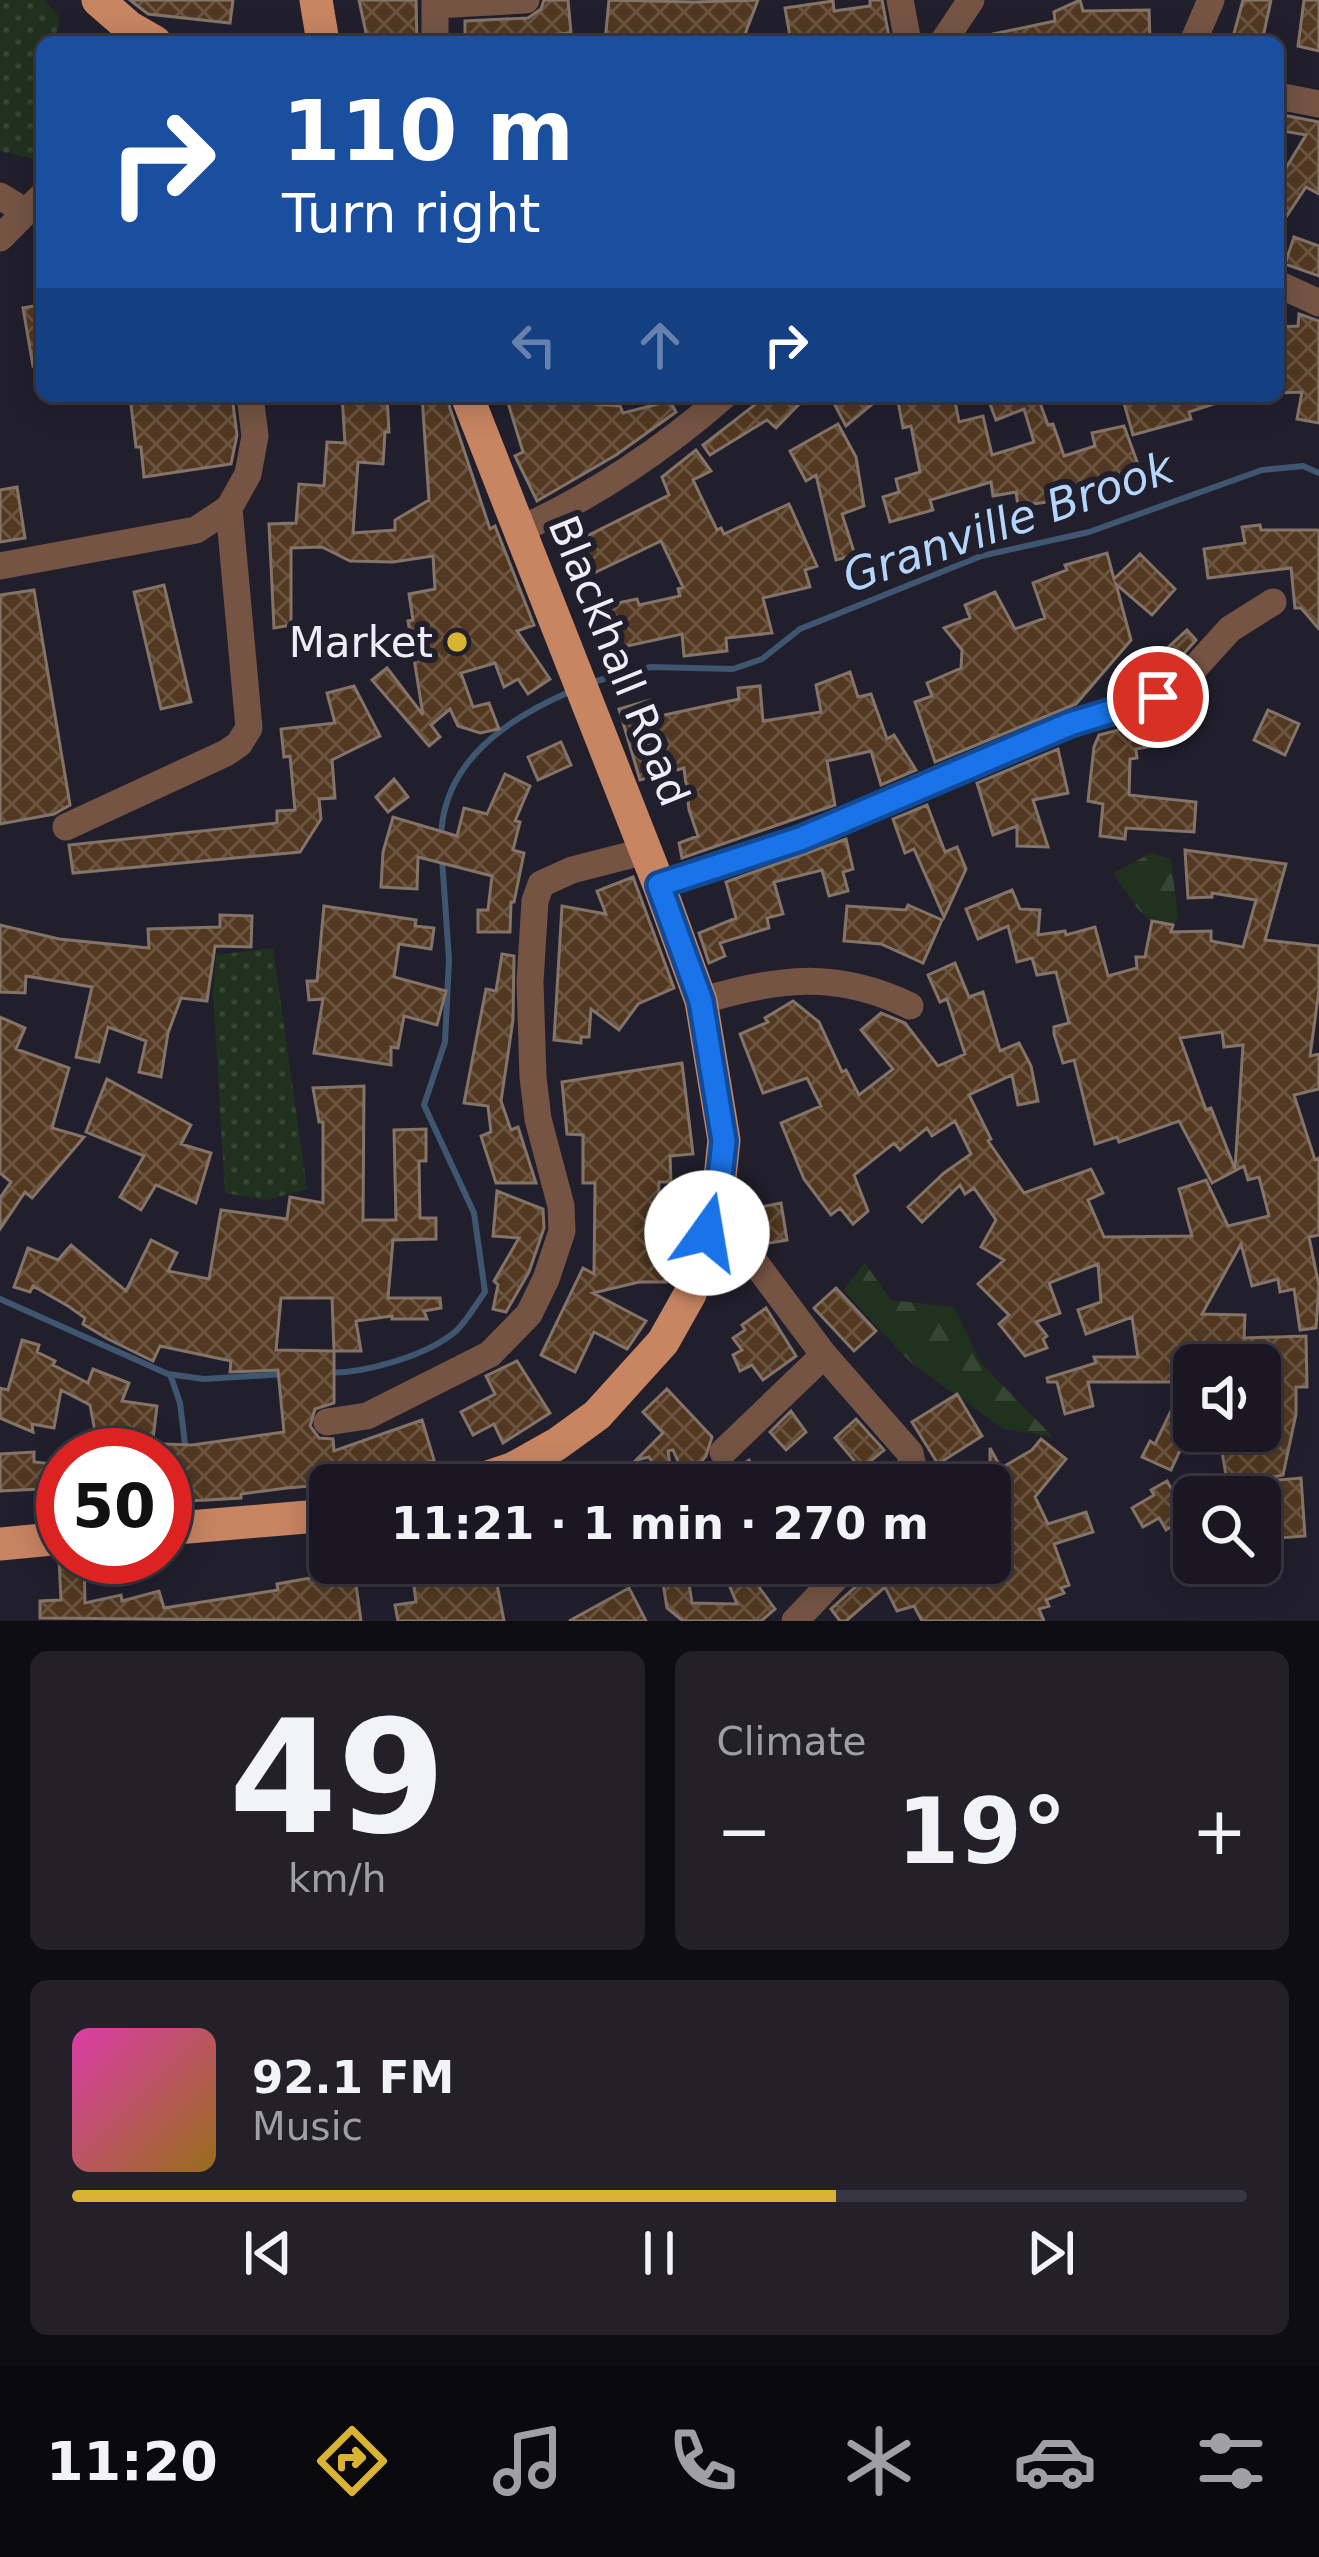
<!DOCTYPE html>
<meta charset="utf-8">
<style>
body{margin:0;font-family:"DejaVu Sans",sans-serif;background:#23202a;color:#f1f3f6;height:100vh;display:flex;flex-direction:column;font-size:45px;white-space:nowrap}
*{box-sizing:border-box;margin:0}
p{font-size:39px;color:#9f9fa5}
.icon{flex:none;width:66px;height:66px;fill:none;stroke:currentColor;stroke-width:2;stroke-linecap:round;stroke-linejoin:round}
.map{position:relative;height:1621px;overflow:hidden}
.sheet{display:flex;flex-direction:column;gap:30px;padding:30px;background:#0e0d13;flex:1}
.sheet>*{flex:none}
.top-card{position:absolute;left:36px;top:36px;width:1248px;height:366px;border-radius:18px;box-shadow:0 6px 30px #0003,0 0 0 3px #383640;background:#1a4fa0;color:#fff;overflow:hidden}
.buttons{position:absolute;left:1173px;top:1344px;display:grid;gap:24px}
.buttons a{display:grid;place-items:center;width:108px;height:108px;border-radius:18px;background:#1a1722;box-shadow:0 6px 30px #0003,0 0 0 3px #383640;font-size:60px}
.speed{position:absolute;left:36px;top:1428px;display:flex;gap:24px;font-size:60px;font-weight:700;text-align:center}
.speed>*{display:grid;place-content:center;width:156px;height:156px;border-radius:50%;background:#1a1722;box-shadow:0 6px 30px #0003,0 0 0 3px #383640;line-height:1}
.speed .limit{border:18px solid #d22;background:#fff;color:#111}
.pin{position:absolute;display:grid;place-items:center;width:102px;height:102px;color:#fff;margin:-51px;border:6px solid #fff;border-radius:50%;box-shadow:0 3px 12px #0007}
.me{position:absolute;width:132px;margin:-66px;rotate:13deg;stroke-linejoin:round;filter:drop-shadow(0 0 9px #0008)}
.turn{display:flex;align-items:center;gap:42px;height:252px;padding:0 48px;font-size:54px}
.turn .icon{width:156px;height:156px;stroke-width:2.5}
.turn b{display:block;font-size:84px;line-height:102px}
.lanes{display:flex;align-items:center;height:114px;padding:0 48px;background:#0003;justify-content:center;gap:60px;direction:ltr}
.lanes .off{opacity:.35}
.big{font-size:90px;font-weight:600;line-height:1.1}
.sheet .card{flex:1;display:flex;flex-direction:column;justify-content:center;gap:18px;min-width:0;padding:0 42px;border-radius:18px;background:#23202a}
.sheet .dial{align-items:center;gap:0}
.dial b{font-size:156px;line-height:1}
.song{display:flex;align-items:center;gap:36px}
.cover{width:144px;height:144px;border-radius:18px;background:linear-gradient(135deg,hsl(320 70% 55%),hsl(40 70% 35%))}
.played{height:12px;border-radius:6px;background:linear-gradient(90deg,#d9b334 65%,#383640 65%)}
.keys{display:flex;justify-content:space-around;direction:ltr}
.heat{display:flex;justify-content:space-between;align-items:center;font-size:66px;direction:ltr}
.sheet .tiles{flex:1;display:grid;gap:30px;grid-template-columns:1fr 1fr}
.card:last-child{grid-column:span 2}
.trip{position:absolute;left:309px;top:1464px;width:702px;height:120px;border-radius:18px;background:#1a1722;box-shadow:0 6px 30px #0003,0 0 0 3px #383640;font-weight:600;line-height:120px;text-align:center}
.tabs{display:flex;height:192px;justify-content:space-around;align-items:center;background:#0a090e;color:#9f9fa5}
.tabs .icon{width:84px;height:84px}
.tabs .selected{color:#d9b334}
.tabs b{font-size:54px;color:#f1f3f6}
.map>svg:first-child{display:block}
</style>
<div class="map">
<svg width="1319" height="1621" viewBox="0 0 1319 1621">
<defs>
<pattern id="grass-dots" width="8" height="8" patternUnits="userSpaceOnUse" patternTransform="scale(3)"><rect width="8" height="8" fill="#20321e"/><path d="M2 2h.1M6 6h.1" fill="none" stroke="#364634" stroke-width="1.8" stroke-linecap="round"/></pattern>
<pattern id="forest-firs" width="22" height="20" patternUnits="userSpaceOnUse" patternTransform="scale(3)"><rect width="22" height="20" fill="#20321e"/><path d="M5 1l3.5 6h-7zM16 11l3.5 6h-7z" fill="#364634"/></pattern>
<pattern id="building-cross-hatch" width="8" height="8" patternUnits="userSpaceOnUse" patternTransform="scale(3)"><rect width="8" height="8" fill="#523820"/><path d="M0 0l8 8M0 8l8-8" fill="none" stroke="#6b5541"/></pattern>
</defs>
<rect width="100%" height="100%" fill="#221f2d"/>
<!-- grass -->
<path fill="url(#grass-dots)" d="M0 0H44L60 18 54 42H42V161L0 151Z
M273 948 307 1189 267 1200 225 1193 213 991 216 955Z"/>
<!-- forest -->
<path fill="url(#forest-firs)" d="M1151 853 1171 859 1178 919 1164 934 1137 908 1113 873Z
M865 1263 891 1300 954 1307 981 1363 1053 1437 1004 1429 912 1364 843 1290Z"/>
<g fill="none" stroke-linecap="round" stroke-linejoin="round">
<!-- stream -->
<path stroke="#3f5671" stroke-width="6" d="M592 682 651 667 733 669 762 659 800 629 981 556 1089 532 1262 470 1303 466 1319 473
M441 839C442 763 505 720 569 692
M0 1299 168 1374 204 1379 285 1374
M328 1373C365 1373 427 1356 456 1331 467 1321 476 1304 485 1292L474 1213 424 1105 445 1042 449 960 442 858
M170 1374 180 1403 186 1452"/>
</g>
<!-- building -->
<path fill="url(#building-cross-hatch)" stroke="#847468" stroke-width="3" fill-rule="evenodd" d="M130 0H233L230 23 148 14Z
M359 0H416L417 42H368Z
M544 0H568L571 33 513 38V42H465V21L528 18 541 9Z
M609 0 694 2 758 0 742 42H605Z
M870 0H882L890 42H791L785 8 833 1 834 11 870 6Z
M1080 0 1083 11 1149 10 1150 42H1098V35L1073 42H994L993 34 1055 21 1054 12Z
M1243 0H1271L1262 42 1233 37Z
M1304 0H1319V51L1298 46Z
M1278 114 1319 122V194L1306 187 1278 229V181L1306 135 1278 130Z
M1294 237 1319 246V276L1285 264Z
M39 305 42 365 33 366 23 308Z
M1299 314 1319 321V423L1297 419 1302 392 1278 393V327L1298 326Z
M130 396H232L237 435 231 464 144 477 141 447H136Z
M342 396H387L389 432H385L383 464 358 462 353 533 395 530V520L429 500 422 396H446L490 529 495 526 534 625 517 631 550 679 528 694 518 679 504 687 495 663 461 673 473 707 489 703 499 729 480 733 458 726 450 709 431 725 440 737 429 746 372 680 387 668 423 715 408 621 413 620 409 594 435 589 433 556 393 562 350 561 322 547 291 548V625L274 628 269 524 296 523 299 484 324 486 327 442 345 443Z
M506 396 620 406 623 413 670 401 676 412 616 455 537 501 515 456 523 452Z
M766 396H807L776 428 767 420 710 455 703 445Z
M830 396H882L846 426Z
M897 396H954L959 422 983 416 992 455 1034 442 1024 409 996 420 987 396H1053L1040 403 1048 425 1053 424 1064 456 1095 446 1092 433 1124 426 1140 470 1061 492 1062 500 1018 506 1016 492 993 496 991 482 930 500 933 510 890 522 883 497 899 492 896 479 920 472 911 426 903 428Z
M1122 396H1228L1229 399 1189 412 1191 419 1133 435Z
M838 424 856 457 864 506 842 514 855 555 836 560 816 475 806 481 790 451Z
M696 450 711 471 693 480 717 530 721 528 724 534 789 504 817 566 805 570 810 587 763 598 772 633 726 638 727 651 684 656 682 634 618 648 608 605 637 599 639 605 680 596 678 589 683 587 661 541 596 572 581 539 669 495 662 477Z
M17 487 25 538 0 542V490Z
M1260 525 1261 530H1319V629L1301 608H1295L1291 568 1208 578 1204 549 1245 543 1242 527Z
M1107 553 1114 579 1140 554 1175 589 1152 615 1116 584 1131 640 1076 704 935 762 915 702 932 696 927 683 961 668 962 650 944 628 970 618 965 605 995 592 1015 629 1045 618 1033 583 1067 570 1065 565Z
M164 585 191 702 161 709 134 592Z
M34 590 70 805 54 814 0 824V595Z
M1187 630 1196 640 1170 669 1138 686 1137 676Z
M850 672 858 697 871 694 887 739 894 735 916 770 881 785 871 751 827 761 835 805 682 858 679 843 698 836 689 810 684 768 640 780 619 709 650 700 655 717 739 699 738 688 760 686 763 721 821 712 816 685Z
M354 686 380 736 332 760 335 798 319 799 321 819 300 852 73 873 69 845 277 823V811L295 810 290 756 284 757 281 729 335 723 327 693Z
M1268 710 1299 724 1285 755 1254 740Z
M1161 714 1163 737 1179 741 1136 749 1137 758 1130 759 1129 795 1196 802 1194 832 1126 828 1125 839 1100 836 1103 804 1088 801 1094 747 1099 735 1126 728 1154 735 1150 721Z
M561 742 571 765 538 780 528 757Z
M1058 749 1068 793 1033 800 1048 847 1017 846V826L993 835 977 783Z
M505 774 530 786 515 821 520 822 513 850 524 853 514 902H511L510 932H478V910H488L492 876 418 857 417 889 381 887 383 852 393 817 457 836 464 808 487 814Z
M394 779 408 797 388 812 376 797Z
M927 805 945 852 957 847 966 869 944 917 914 849 905 853 893 819Z
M846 839 853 869 843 872 848 891 829 896 822 870 774 882 783 914 767 918 769 928 720 943 725 956 709 963 699 933 736 918 726 882Z
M1185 850 1286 864 1265 940 1319 946V990L1310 1056 1319 1054V1089L1294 1095 1315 1160 1319 1158V1235L1309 1237 1319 1286 1316 1328 1300 1330 1294 1289 1280 1292 1278 1279 1252 1286 1241 1244 1202 1314 1245 1315 1244 1338 1306 1336 1307 1387H1296V1414L1283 1475 1228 1487 1220 1440 1270 1430 1269 1371 1260 1370V1365H1194V1420L1171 1470 1142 1457 1150 1441 1155 1444 1185 1382H1088L1093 1406 1065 1414 1057 1382H1048L1047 1378 1096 1363 1094 1357H1138L1132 1317 1086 1334 1078 1310 1101 1302 1098 1264 1049 1283 1060 1313 1036 1322 1047 1336 1043 1339 1047 1348 1025 1356 999 1324 1009 1315 978 1284 1004 1260 981 1247 996 1220 974 1188 965 1194 960 1185 922 1222 908 1207 944 1173 971 1154 955 1121 932 1136 927 1128 900 1150 894 1143 854 1175 868 1211 853 1224 840 1208 831 1215 804 1179 781 1123 821 1106 807 1078 763 1093 740 1034 768 1022 765 1018 793 1001 819 1022 842 1072 846 1070 859 1095 893 1069 861 1030 881 1013 905 1023 938 1066 965 1054 947 999 940 1002 928 975 955 963 969 997 983 992 1000 1051 1019 1043 1031 1066 1038 1101 1018 1105 1012 1075 969 1095 991 1139 988 1141 1024 1193 1091 1169 1103 1193 1088 1200 1104 1237 1192 1236 1179 1189 1206 1180 1228 1226 1269 1216 1259 1177 1248 1180 1244 1166 1212 1183 1179 1121 1119 1142 1117 1137 1095 1144 1074 1060 1063 1063 1054 1034V1027L1069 1023 1056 972 1037 975 1032 958 1017 962 1008 926 978 939 966 909 1012 890 1020 909 1040 910 1038 935 1065 931 1066 935 1095 927 1108 976 1137 968 1136 957H1145L1152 921 1173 925 1171 932 1211 931V941L1243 947 1256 900 1212 893V897L1188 898ZM1222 1032 1224 1047 1243 1045 1235 1169 1211 1108 1206 1110 1180 1038Z
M633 877 674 988 638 1004 619 1030 591 1009 589 1037H581V1043L554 1040 562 906 606 914 597 891Z
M908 905 942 920 923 963 881 944 844 941 847 906 906 910Z
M324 906 416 920 415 926 434 928 431 949 399 944 394 977 446 991 437 1025 404 1016 398 1048 391 1047V1065L314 1053 323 999 309 1000 307 981H317Z
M220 915 252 916 251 947 215 946 207 1001 181 998 168 1033 161 1077 139 1072 146 1041 108 1027 99 1062 76 1057 92 987 26 976 25 993 0 992V925L59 939 149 948 148 929 220 927Z
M502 954 514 956 513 1020 501 1101 511 1130 518 1127 536 1183H496L481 1136 491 1132 488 1106 464 1103 486 989 496 991Z
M0 1017 25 1028 16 1049 69 1068 52 1128 84 1137 32 1198 25 1192 0 1229V1198L11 1182 0 1173Z
M682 1063 693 1154 670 1156 671 1182H659L657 1249 665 1248 666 1282H639L593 1293 646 1321 627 1349 594 1332 575 1372 541 1355 583 1268 594 1274 595 1183H583V1135L567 1134 562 1082Z
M107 1079 191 1125 181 1144 211 1153 196 1203 156 1185 141 1210 120 1197 144 1156 86 1132Z
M364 1086 363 1220H396L394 1130 426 1129V1161H419L420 1218H436V1239L393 1240 388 1298H440L441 1308 424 1311 427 1319H392V1316L356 1321 361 1351H334V1403L315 1409 310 1426 319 1438 333 1439 334 1451 422 1420 434 1460 372 1485 357 1482 287 1488 241 1494V1498L190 1501 191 1506 165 1508V1444L192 1445 284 1432 278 1370 230 1372 231 1361 160 1346 153 1361 108 1339 83 1324 85 1318 68 1306 33 1286 30 1292 14 1287 28 1248 58 1260 71 1245 126 1291 151 1240 177 1253 168 1271 209 1279 221 1210 287 1219 290 1197 323 1203V1122H319L313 1088ZM281 1298H332L334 1351 276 1350Z
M497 1191 543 1209 544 1228 529 1272 506 1312 493 1309 498 1285 494 1281 519 1238 493 1236Z
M781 1203 787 1240 764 1244 756 1208Z
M836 1288 876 1331 854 1351 814 1308Z
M766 1308 796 1356 763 1380 752 1365 740 1371 733 1355 742 1350 733 1338 745 1330 742 1325Z
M22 1340 39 1345 37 1352 55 1361 53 1365 88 1383 93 1369 129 1383 122 1401 157 1406 151 1455H126L127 1438 96 1437 90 1405 61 1390 54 1428 32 1424 33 1432 0 1418V1388L8 1390Z
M517 1361 550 1413 503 1443 494 1424 473 1435 461 1412 495 1394 486 1376Z
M667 1389 712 1437 706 1456 686 1480 673 1450 668 1451 673 1485 649 1465 652 1462 649 1457 636 1460 663 1433 643 1412Z
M957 1394 982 1436 938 1464 912 1422Z
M791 1411 806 1432 786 1450 770 1432Z
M856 1419 884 1450 861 1469 835 1438Z
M1041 1439 1066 1459 1035 1497 1048 1524 1086 1512 1093 1532 1054 1544 1069 1585 1061 1588 1064 1593 1046 1600 1049 1606 1039 1609 1044 1621H922L914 1606 897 1611 885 1587 846 1621H840L831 1609 882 1563H990V1448L1001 1468 1032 1450Z
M34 1452V1462L63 1465 61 1517 42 1519 41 1489 0 1491V1454Z
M749 1460 764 1482 784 1463 807 1485H713Z
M1301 1478 1305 1536 1281 1538 1277 1480Z
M1167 1481 1194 1529V1535L1174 1525 1166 1530 1159 1518 1143 1527 1132 1508 1154 1495 1151 1490Z
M71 1557H84L85 1603 121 1595 122 1601 159 1591 164 1608 278 1590 277 1584 354 1570 361 1621 40 1618V1601L61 1600 59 1559Z
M466 1563H493L504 1621H398L395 1605 416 1602 413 1579 424 1578 425 1568Z
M720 1563H771L753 1579 775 1609 761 1621H683L667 1608 661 1571 686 1565 692 1603 737 1604Z
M629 1588 646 1621H569Z"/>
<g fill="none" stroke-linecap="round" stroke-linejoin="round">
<!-- minor -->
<path stroke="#755444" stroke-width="27" d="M900 0 908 42
M435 5 526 0
M435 42V0
M943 42 971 0
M1193 42 1211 0
M1278 96 1319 104
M0 196 26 212
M0 238 42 196
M1278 284 1319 303
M519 530C592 497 664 449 724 396
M0 566 196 530 229 508 248 474 255 436 250 396
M66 827 226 753 239 744 249 728 229 508
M659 885 800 839 1070 724 1139 706 1181 683 1230 629 1273 602
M701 1001C776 978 836 970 910 1006
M707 1233H733L824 1355 910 1453 917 1485
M327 1422 367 1416 490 1354 529 1314 546 1279 562 1231 561 1206 538 1119 533 1077 530 982 535 901 541 884 572 870 646 851
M723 1452 824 1355
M795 1621 850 1563"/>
<!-- major -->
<path stroke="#c88562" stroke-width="33" d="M98 0 129 27 155 42
M316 0 323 42
M464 1485 514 1468 557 1444 597 1415 663 1342 690 1294 718 1196 724 1140 701 1001 659 885 467 396
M165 1529 330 1515
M0 1544 63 1538"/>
</g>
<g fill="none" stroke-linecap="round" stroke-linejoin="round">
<defs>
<path id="route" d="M707 1233 718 1196 724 1141 701 1001 659 885 800 839 1070 724 1158 697"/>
</defs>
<!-- route casing -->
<use href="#route" stroke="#114b97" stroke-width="30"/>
<!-- route -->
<use href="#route" stroke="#1a73e8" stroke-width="21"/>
</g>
<!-- markers -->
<circle fill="#d9b334" stroke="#221f2d" stroke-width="4.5" cx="457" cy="642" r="12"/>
<g text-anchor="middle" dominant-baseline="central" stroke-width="12" stroke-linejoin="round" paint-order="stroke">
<!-- poi labels -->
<g font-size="42" fill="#eeecf6" stroke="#221f2d" text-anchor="end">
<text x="433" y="642">Market</text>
</g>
<!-- street labels -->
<g font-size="42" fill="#eeecf6" stroke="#221f2d">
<text transform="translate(619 661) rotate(68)">Blackhall Road</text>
</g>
<!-- water labels -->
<g font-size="45" font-style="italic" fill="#b4d6fd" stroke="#221f2d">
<text transform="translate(1008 522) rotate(-19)">Granville Brook</text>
</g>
</g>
</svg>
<div class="buttons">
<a><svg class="icon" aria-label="sound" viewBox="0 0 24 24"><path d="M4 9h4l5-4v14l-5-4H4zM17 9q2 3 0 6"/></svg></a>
<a><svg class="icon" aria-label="search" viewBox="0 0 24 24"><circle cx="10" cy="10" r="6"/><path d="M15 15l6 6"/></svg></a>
</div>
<div class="speed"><div class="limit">50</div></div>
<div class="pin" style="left:1158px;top:697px;background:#d93025"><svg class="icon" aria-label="arrive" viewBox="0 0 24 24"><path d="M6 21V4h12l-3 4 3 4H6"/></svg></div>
<svg class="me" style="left:707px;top:1233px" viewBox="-20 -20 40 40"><circle r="19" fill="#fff"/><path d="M0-13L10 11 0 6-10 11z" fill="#1a73e8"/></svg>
<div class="trip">11:21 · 1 min · 270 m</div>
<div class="top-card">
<div class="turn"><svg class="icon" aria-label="right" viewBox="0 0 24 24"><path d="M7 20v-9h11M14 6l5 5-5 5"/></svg><div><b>110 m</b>Turn right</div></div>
<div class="lanes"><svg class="icon off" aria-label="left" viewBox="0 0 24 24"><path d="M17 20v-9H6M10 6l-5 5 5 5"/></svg><svg class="icon off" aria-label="ahead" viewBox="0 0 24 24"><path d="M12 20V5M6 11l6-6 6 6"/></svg><svg class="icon" aria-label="right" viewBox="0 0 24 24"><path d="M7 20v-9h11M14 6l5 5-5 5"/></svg></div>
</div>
</div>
<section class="sheet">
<div class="tiles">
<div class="card dial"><b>49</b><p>km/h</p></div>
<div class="card"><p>Climate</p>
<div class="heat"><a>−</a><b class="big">19°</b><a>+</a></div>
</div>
<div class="card">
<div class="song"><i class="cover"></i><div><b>92.1 FM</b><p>Music</p></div></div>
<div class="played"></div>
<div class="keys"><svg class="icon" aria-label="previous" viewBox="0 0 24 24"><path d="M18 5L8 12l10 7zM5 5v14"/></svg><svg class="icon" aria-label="pause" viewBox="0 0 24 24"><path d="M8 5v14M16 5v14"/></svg><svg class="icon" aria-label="next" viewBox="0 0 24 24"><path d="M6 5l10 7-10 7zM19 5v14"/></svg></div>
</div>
</div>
</section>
<nav class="tabs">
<b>11:20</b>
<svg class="icon selected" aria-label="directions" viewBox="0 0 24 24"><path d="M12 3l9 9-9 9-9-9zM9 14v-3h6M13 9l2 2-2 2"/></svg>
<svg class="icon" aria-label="music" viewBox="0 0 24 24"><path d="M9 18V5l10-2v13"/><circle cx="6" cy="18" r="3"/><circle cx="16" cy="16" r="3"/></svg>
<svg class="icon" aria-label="phone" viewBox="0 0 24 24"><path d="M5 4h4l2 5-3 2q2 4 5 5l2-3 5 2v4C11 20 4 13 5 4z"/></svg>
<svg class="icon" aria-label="climate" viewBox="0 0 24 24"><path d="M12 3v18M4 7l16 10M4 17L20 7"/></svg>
<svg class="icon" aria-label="car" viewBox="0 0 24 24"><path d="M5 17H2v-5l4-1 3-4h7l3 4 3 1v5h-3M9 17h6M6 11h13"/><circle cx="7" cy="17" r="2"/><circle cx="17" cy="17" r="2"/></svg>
<svg class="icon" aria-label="filters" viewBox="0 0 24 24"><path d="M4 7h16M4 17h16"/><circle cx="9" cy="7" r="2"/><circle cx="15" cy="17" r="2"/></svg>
</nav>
